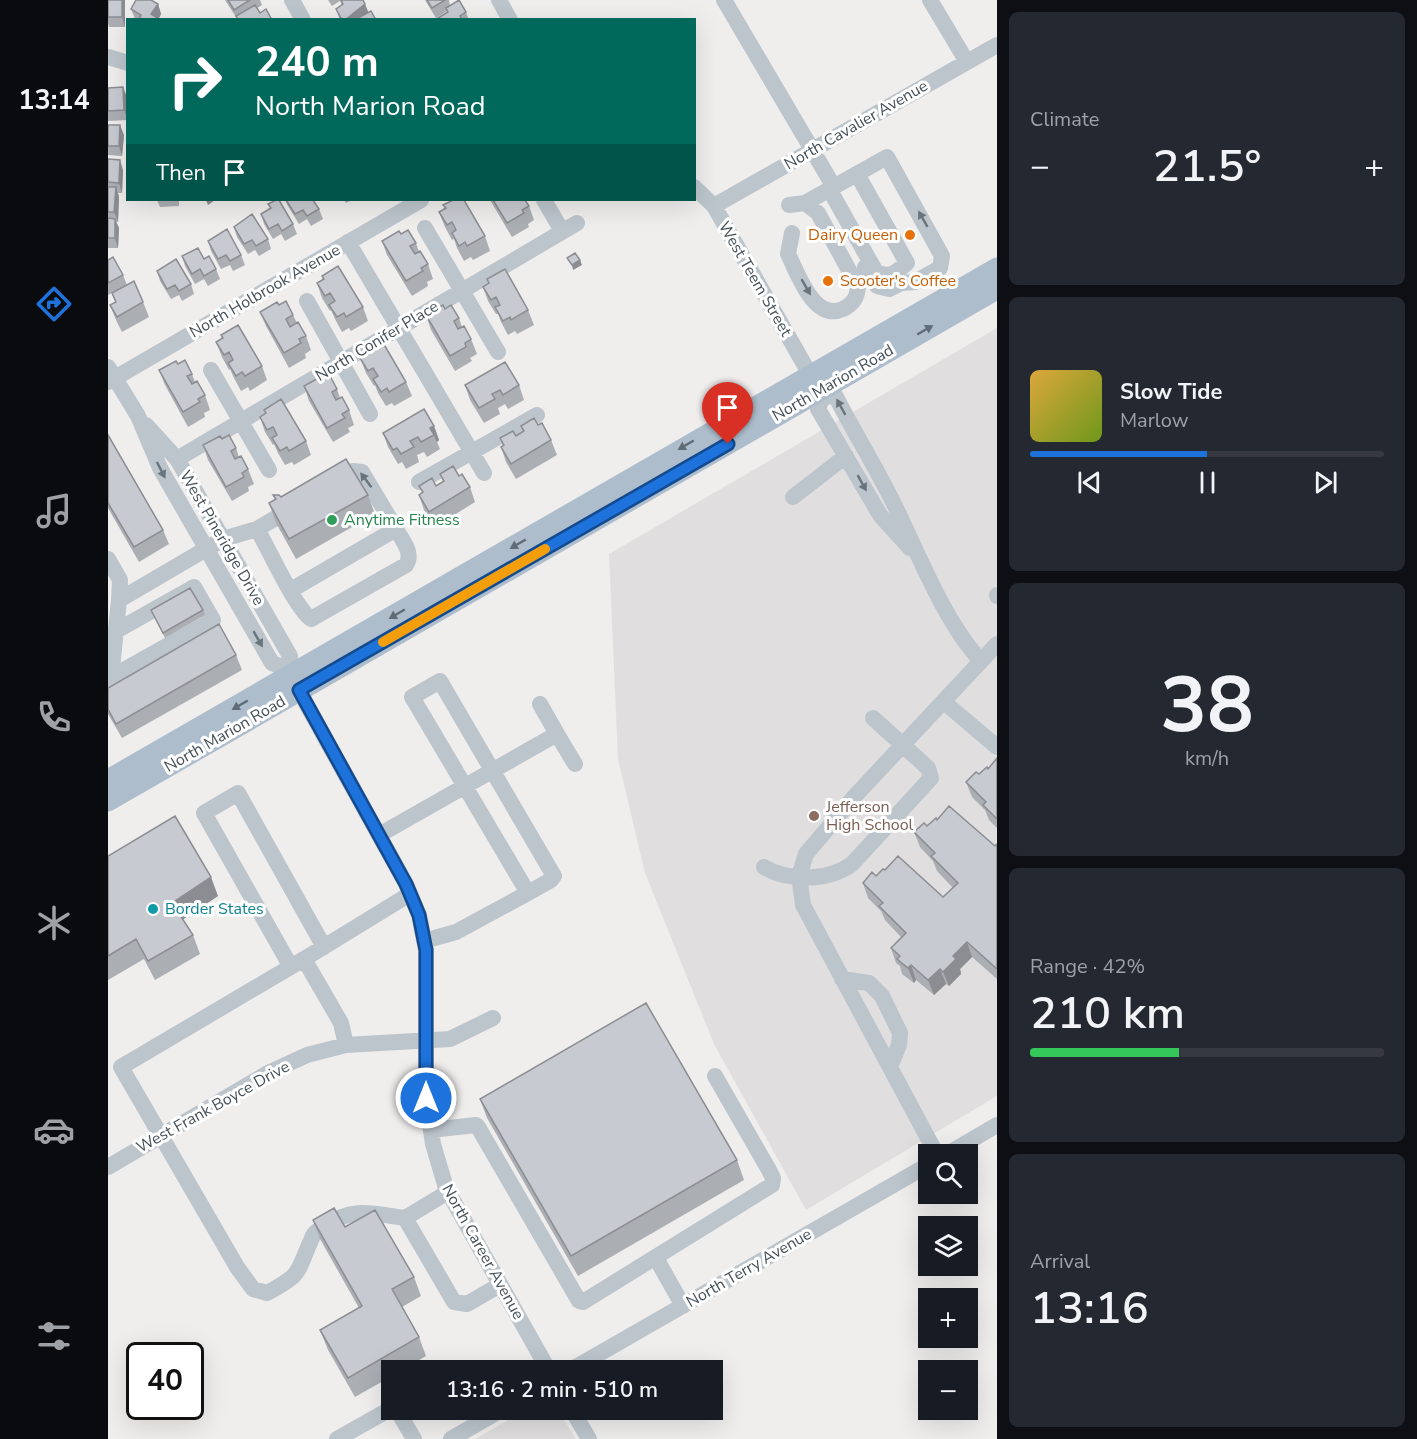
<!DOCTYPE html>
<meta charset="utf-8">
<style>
body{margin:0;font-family:"Nunito Sans",sans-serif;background:#242831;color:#f1f3f6;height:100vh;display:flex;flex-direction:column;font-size:22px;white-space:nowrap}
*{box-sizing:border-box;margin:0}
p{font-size:20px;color:#9ea1a6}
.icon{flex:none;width:33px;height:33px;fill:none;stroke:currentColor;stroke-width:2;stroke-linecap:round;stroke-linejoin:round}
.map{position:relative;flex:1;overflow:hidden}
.drawer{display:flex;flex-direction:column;gap:12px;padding:12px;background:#0d0f14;width:420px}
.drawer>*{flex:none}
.top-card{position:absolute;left:18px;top:18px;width:570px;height:183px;border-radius:0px;box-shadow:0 6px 24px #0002;background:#00695c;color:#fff;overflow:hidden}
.buttons{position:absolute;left:810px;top:1144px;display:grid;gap:12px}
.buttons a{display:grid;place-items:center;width:60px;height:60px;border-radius:0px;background:#171b24;box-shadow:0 6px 24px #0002;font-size:30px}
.speed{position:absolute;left:18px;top:1342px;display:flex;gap:12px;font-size:30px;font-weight:700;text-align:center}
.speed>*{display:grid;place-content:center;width:78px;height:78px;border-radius:50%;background:#171b24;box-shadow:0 6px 24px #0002;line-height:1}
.speed .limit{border:3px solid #111;border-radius:9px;background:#fff;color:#111}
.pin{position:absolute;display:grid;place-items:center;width:51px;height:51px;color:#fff;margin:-62px -26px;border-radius:50% 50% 50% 0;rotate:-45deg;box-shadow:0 0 6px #0007}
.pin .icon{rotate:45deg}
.me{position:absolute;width:66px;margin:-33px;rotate:0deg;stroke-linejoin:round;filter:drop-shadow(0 0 4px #0008)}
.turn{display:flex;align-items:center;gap:21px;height:126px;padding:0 30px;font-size:27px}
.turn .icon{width:78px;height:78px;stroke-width:2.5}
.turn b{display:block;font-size:42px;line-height:51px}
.then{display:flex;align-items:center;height:57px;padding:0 30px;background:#0003;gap:12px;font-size:22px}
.big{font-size:45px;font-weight:600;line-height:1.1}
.drawer .card{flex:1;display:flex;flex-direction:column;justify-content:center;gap:9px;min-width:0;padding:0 21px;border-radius:9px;background:#242831}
.drawer .dial{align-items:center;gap:0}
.dial b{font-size:78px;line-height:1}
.song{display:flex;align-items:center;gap:18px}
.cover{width:72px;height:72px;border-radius:9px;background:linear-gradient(135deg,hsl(40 70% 55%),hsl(80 70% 35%))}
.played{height:6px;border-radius:3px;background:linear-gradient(90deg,#1d72db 50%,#363941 50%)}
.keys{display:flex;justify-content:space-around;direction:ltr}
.heat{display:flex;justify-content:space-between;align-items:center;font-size:33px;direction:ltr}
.charge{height:9px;border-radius:4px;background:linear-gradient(90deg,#34c759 42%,#363941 0)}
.trip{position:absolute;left:273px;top:1360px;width:342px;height:60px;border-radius:0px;background:#171b24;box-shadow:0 6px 24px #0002;font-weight:600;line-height:60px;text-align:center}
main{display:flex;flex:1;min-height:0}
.tab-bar{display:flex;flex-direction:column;width:108px;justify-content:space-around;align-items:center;background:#090b0e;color:#9ea1a6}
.tab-bar .icon{width:42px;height:42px}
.tab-bar .on{color:#1d72db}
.tab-bar b{font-size:27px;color:#f1f3f6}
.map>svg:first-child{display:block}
</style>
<main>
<nav class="tab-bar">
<b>13:14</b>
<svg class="icon on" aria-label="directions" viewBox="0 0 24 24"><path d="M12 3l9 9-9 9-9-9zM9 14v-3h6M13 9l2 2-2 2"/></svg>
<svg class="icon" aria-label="music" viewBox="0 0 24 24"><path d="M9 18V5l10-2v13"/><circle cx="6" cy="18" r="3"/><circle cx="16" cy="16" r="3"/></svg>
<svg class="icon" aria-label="phone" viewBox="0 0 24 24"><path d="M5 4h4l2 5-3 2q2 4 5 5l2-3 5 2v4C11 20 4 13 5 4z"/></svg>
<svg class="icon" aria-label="climate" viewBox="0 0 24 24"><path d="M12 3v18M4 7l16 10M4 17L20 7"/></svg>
<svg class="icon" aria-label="car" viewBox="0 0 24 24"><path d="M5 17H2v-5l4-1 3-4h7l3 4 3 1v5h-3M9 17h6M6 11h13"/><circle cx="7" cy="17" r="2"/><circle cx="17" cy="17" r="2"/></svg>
<svg class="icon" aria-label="filters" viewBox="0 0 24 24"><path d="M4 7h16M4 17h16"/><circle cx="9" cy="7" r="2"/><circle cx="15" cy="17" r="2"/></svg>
</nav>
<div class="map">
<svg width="889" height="1439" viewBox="0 0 889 1439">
<rect width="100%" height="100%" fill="#f0eded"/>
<!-- education -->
<path fill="#e1dedf" d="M889 328V1096L698 1210 606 1044 537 873 510 759 501 554Z
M418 1410H450L468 1439H367Z"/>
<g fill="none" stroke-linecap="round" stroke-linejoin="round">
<!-- minor -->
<path stroke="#bcc5cc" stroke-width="16" d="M184 0 195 20
M391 0 402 20
M616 0 726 187 724 194 768 272C783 279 788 272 799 263L749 174
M822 0 859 62
M0 57 20 63
M586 187 606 206 708 385
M436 200 454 231
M697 203 779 157 834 256 832 268 807 282 793 283 781 289 769 286 757 267
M681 205 697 203 710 213 750 287C749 298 745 304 735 309 706 322 690 274 680 254L684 233
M606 206 889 45
M317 228 390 352
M240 242 376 473
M199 301 262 414
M0 367 30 416 52 468 164 663 179 669 298 884 311 915 318 950V1098L325 1144 338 1188 441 1371
M103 370 161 470
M0 382 313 200
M715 396 728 397C747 434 769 469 787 506 810 553 837 623 873 661
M715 396 710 409 772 515 802 548
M38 425 69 459 182 656 179 669
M69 459 469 223
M226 482 245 471 254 472 288 529
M311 482 429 415
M685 497 738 456
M149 529 186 507
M0 559 12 580 11 600 115 539 149 529C161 549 186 606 203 619L298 565C306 553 294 540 288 529L183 590
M889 595V596
M3 678 11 600
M0 679 105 620 86 587 8 631
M836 702 889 747
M432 704 449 734
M271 835 449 734 467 764
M656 867C681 882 721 881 744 864L823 778 820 768 765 718
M316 941 348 932 420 893 304 697 332 681 446 876 443 880 420 893
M196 959 13 1067 129 1267 145 1289 159 1293C196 1273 188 1273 204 1238 206 1232 212 1229 217 1226 245 1206 266 1214 297 1218
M183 967 96 813 130 793 216 947
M734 979 761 983 774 996 792 1033 791 1045 782 1067
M238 1045 233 1023 196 959 302 894
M323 1130 368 1125 370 1127 471 1301 475 1302 664 1185 665 1178 661 1170 607 1076
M829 1155 695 905 691 876 698 854 746 797 889 644
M838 1155 889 1125
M0 1167 160 1073 199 1055 238 1045 342 1039 385 1018
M340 1192 297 1218 346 1302 359 1304 392 1285
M548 1258 575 1306
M345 1371 351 1368
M461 1371 820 1165
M289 1410 306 1439
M464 1410 481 1439
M229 1439 284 1408
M343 1439 393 1410"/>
<!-- major -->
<path stroke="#adbdcc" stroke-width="21" d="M0 780 889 268
M0 801 889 289"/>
</g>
<!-- wall -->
<path fill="#abaeb3" d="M0 0H17V27H1L0 23Z
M117 0H152L154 5 149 8 152 13 164 20H130Z
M220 0H255L260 12 268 20H232L228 9 234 5 232 1 224 6Z
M317 0H341L342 6 358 12 361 20H330L340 13 339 11 328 18Z
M50 4 53 14 50 20H28L27 19 23 9Z
M0 88 19 97 20 120 0 121Z
M0 125 16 135 14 156 0 155Z
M0 159 15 170 14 193H10L11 197 10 222H8L11 228 10 248H0Z
M49 200H71V206L52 207Z
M177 200H205L211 209 215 219 203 226 199 219 191 224 180 206Z
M236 200H244L238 203Z
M382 200H417L421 206 426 220 420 224 421 227 404 237Z
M160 204 185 224 189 234 177 241 173 234 165 239 156 224 153 214 162 208Z
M335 205 377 236 382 251 365 260 363 257 356 261 349 248 346 239 344 240 337 227 331 212 337 209Z
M126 227 160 239 163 249 151 256 147 250 140 254 129 237Z
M293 234 308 243 311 252 320 264 325 279 319 282 320 286 304 296 279 255 274 241Z
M100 241 133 255 137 265 125 271 122 265 113 269 103 251Z
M74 256 96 259 108 269 112 279 100 286 96 279 87 284 77 266Z
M0 260 15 275 19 285 0 295Z
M49 271 83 284 86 294 74 301 71 295 63 299 52 281Z
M214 276 255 307 260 321 243 331 241 328 234 332 227 319 223 310 222 311 214 298 209 283 215 280Z
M379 279 420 310 426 325 409 334 407 331 400 335 393 322 390 314H388L380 301 375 287 381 283Z
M4 293 35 302 41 317 14 332 8 320 2 305 7 302Z
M171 305 185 315 189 323 198 336 203 350 197 354 198 358 181 368 158 326 152 312Z
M318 315 351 318 354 327 363 339 369 354 362 358 364 361 347 371 323 330Z
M113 335 154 366 159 380 142 391 140 387 133 391 126 378 122 369 121 370 114 357 108 342 114 339Z
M257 350 298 382 304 396 286 406 284 403 278 406 270 393 267 385 266 386 258 373 252 358 259 355Z
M70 364 84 374 87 382 97 395 102 410 96 413 97 417 80 427 57 385 51 370Z
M214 380 229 389 232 398 241 410 246 425 240 428 242 432 225 442 201 401 196 386Z
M357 385H411L416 400 400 409 397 404 390 408 392 414 376 423 362 400Z
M156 410 198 441 203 455 186 465 184 462 177 465 170 453 166 444 165 445 157 432 152 417 158 414Z
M430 425 443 440 449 455 408 479 398 462 393 447 395 446 392 438 408 436 415 432 413 426Z
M326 426 331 440 329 442 332 449 319 457 316 452 309 455 311 462 298 469 294 462 290 464 280 447 275 433Z
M0 435 55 530 61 544 31 562 0 508Z
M114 439 128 448 131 457 140 469 146 484 140 487 141 491 124 501 100 460 95 445Z
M332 474 351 476 362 487 367 502 327 527 316 510 311 495 314 493 311 486H328L335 482Z
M165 495 173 497 260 495 267 514 188 559 168 523 161 503 167 500Z
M43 610H95L97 615 57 638Z
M128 655 134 670 14 738 0 714V688Z
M889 758V828L881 820 877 810 864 797 858 782 880 769Z
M829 820 887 846 889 844V979L864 957 852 969 853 974 841 986 838 984 826 995 808 980 806 983 794 974 792 966 788 963 783 948 793 937 777 920 773 911 760 898 755 883 777 870 835 897 845 888 829 871 825 861 812 847 806 832Z
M0 856 110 896 75 919 85 935 92 954 47 980 36 959 0 980Z
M372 1099 629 1160 636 1180 470 1276 379 1118Z
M205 1220 237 1227 306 1277 313 1296 294 1307 311 1337 318 1356 292 1371H284V1376L247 1397 220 1350 212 1330 251 1308 212 1239Z"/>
<!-- shaded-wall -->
<path fill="#8b8d92" d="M14 0H17V27L14 17Z
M50 4 53 14 50 20H45L43 14Z
M257 4 261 14 253 20H237Z
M15 87 19 97 20 120 16 110Z
M12 125 16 135 14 156 11 146Z
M12 160 15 170 14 193 11 183Z
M8 187 11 197 10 222 6 212Z
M98 200H107L100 205Z
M7 219 11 228 10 248 7 238Z
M472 260 474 265 465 270 464 265Z
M326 426 331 440 329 442 322 428Z
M103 877 110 896 71 922 64 903Z
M859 942 864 957 852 969 853 974 841 986 835 972 845 956Z
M803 965 808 980 806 983 800 968Z
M832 969 838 984 826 995 820 980Z"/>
<!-- building -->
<path fill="#c7cad0" stroke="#8b8d92" stroke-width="1.5" d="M0 0H14V17H0Z
M28 0H43L50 4 43 14 48 17 47 20H31L33 15 23 9Z
M120 0H142L126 10Z
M233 0H255L257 4 237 20H234L228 9 235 4Z
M319 0H337L324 8Z
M351 0 358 12 352 16 355 20H330V18L340 12 338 8Z
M147 5 152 13 158 9 164 20H130L128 16Z
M263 11 268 20H248V19Z
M15 87 16 110 0 111V88Z
M0 125H12L11 146H0Z
M0 159 12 160 11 183 0 182Z
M0 187H8L6 212H0Z
M168 200H171L185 224 174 231 170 224 161 229 153 214 163 208 160 204Z
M178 200H205L211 209 199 216 195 210 187 214Z
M345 200H356L377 236 359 246 357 242 351 246 344 233 348 230 344 222 339 225 331 212 338 208 335 205Z
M385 200H417L421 206 414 210 416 213 399 223Z
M144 214 160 239 148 246 144 240 136 244 126 227Z
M0 218 7 219V238H0Z
M119 229 133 255 122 261 118 255 110 259 100 241Z
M300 230 308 243 302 246 307 254 312 251 320 264 313 268 315 271 298 281 274 241 291 231 293 234Z
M90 248 96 259 101 256 108 269 96 276 92 269 84 274 74 256Z
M467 253 472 260 464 265 459 258Z
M5 257 15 275 0 283V260Z
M68 259 83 284 71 291 67 285 59 289 49 271Z
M230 266 255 307 238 317 236 313 229 317 221 305 227 301 222 293 217 296 209 283 216 279 214 276Z
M397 269 420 310 403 320 402 317 395 321 387 307 392 305 388 297 383 300 375 287 381 283 379 279Z
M26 281 35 302 9 317 2 305 8 302 4 293Z
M178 301 185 315 178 319 182 327 190 322 198 336 191 339 193 343 176 353 152 312 169 302 171 305Z
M335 305 337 309 343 305 351 318 346 321 350 329 356 326 363 339 357 343 358 347 342 356 318 315Z
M130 325 154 366 137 376 134 372 128 376 120 363 125 360 121 352 116 355 108 342 115 338 113 335Z
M274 341 298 382 281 392 279 388 273 392 265 379 270 376 265 368 260 371 252 358 259 354 257 350Z
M77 360 84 374 79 376 84 384 89 381 97 395 90 399 92 402 75 412 51 370 68 361 70 364Z
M397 362 411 385 395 395 392 390 384 394 387 399 371 408 357 385Z
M222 376 229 389 224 392 228 400 234 397 241 410 234 414 237 418 219 428 196 386 212 377 214 380Z
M173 399 198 441 181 451 179 447 172 451 164 438 169 435 165 427 159 430 152 417 158 413 156 410Z
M316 409 326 426 322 428 326 435 313 442 310 437 302 441 306 447 293 454 289 448 285 450 275 433Z
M426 418 430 425 434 423 443 440 403 464 393 447 396 445 392 438 405 431 408 436 416 431 413 426Z
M0 435 55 530 26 547 0 503Z
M121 435 128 448 123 451 127 459 133 456 140 469 134 473 136 477 118 487 95 445 112 436 114 439Z
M238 459 260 495 181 539 161 503 168 499 165 495H171L173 497Z
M345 466 351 476 354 474 362 487 321 512 311 495 315 492 311 486 324 478 328 486 336 481 332 474Z
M82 588 95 610 55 633 43 610Z
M111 624 128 655 8 724 0 709V688Z
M889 758V819L875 805 878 802 858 782 868 772 871 774 879 767 880 769Z
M841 806 887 846 889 844V969L859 942 845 956 848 959 835 972 832 969 820 980 803 965 800 968 789 959 792 956 783 948 798 933 771 906 775 903 755 883 764 872 768 876 775 869 777 870 790 856 835 897 850 883 823 856 827 853 806 832 816 823 819 826 828 818 829 820Z
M67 816 103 877 64 903 85 935 40 961 28 939 0 956V856Z
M538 1003 629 1160 463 1256 372 1099Z
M226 1208 237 1227 267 1210 306 1277 284 1289 311 1337 240 1378 212 1330 254 1306 205 1220Z"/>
<!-- one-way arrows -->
<defs><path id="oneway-solid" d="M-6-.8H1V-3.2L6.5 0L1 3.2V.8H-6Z" transform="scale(1.5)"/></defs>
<g fill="#69747c">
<use href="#oneway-solid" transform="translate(815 219) rotate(-120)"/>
<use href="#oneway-solid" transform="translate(698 287) rotate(60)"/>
<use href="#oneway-solid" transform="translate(733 407) rotate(-119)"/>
<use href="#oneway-solid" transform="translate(53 470) rotate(63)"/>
<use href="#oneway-solid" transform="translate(258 480) rotate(-127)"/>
<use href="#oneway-solid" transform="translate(754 483) rotate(61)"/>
<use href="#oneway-solid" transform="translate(150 639) rotate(60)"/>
</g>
<g fill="#606c76">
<use href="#oneway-solid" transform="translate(817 330) rotate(-30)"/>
<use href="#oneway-solid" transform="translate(578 445) rotate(150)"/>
<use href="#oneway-solid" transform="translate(410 544) rotate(150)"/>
<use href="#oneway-solid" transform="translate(289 614) rotate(150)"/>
<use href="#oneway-solid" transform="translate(132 705) rotate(150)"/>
</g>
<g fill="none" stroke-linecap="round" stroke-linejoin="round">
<defs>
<path id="route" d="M318 1098V950L311 915 298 884 191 690 620 444"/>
</defs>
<!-- route casing -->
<use href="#route" stroke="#134a8e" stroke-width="15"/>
<!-- route -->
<use href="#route" stroke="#1d72db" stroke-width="10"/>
<!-- slow -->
<path stroke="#f59e0b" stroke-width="10" d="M275 642 437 549"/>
</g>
<!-- markers -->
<g fill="#e8710a" stroke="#fff" stroke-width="2">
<circle cx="802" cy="235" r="6"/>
<circle cx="720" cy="281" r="6"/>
</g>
<circle fill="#2e9e5b" stroke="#fff" stroke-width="2" cx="224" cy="520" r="6"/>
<circle fill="#8d6e63" stroke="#fff" stroke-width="2" cx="706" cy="816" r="6"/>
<circle fill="#0f9aa8" stroke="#fff" stroke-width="2" cx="45" cy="909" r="6"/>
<g text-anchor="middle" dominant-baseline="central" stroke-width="6" stroke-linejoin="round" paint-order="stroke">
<!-- street labels -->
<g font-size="16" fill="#46515a" stroke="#fff">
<text transform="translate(748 125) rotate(-30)">North Cavalier Avenue</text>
<text transform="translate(647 279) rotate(60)">West Teem Street</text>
<text transform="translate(157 291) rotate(-30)">North Holbrook Avenue</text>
<text transform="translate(269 341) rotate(-31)">North Conifer Place</text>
<text transform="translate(725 383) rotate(-30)">North Marion Road</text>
<text transform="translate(114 538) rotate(60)">West Pineridge Drive</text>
<text transform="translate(117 734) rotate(-30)">North Marion Road</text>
<text transform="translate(105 1107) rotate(-29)">West Frank Boyce Drive</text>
<text transform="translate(375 1252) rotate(61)">North Career Avenue</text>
<text transform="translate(641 1268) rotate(-30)">North Terry Avenue</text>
</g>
<!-- food labels -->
<g font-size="16" fill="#c56008" stroke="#fff" text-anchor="end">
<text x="790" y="235">Dairy Queen</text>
<text x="732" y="281" text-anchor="start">Scooter's Coffee</text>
</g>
<!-- leisure labels -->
<g font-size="16" fill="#27864d" stroke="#fff" text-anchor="start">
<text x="236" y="520">Anytime Fitness</text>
</g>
<!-- education labels -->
<g font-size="16" fill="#785e54" stroke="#fff" text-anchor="start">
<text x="718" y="807">Jefferson<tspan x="718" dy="18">High School</tspan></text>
</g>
<!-- culture labels -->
<g font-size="16" fill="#0d838f" stroke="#fff" text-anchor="start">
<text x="57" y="909">Border States</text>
</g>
</g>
</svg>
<div class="buttons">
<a><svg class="icon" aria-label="search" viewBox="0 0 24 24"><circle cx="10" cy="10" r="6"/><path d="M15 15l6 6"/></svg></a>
<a><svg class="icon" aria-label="layers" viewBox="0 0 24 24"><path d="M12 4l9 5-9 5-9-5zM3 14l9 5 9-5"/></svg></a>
<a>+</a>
<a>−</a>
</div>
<div class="speed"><div class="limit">40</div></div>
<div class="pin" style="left:620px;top:444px;background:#d93025"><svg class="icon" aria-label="arrive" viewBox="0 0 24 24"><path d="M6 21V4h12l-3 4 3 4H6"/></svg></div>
<svg class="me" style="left:318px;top:1098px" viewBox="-20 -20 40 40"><circle r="17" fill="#1d72db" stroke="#fff" stroke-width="3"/><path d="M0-11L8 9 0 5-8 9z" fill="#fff"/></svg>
<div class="trip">13:16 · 2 min · 510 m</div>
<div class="top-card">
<div class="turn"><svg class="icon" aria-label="right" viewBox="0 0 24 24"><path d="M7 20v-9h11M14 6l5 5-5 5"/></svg><div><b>240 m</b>North Marion Road</div></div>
<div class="then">Then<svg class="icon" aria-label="arrive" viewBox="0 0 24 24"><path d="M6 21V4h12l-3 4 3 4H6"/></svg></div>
</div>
</div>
<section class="drawer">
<div class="card"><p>Climate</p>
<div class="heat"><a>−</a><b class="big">21.5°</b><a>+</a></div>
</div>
<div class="card">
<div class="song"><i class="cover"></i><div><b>Slow Tide</b><p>Marlow</p></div></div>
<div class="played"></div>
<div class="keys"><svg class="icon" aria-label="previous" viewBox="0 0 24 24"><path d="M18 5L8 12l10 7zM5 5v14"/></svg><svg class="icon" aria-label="pause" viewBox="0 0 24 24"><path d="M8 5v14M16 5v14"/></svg><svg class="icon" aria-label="next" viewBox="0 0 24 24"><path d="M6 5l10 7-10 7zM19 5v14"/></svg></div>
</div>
<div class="card dial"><b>38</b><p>km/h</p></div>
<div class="card"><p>Range · 42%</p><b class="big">210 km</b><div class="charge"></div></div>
<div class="card"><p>Arrival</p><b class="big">13:16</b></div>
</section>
</main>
